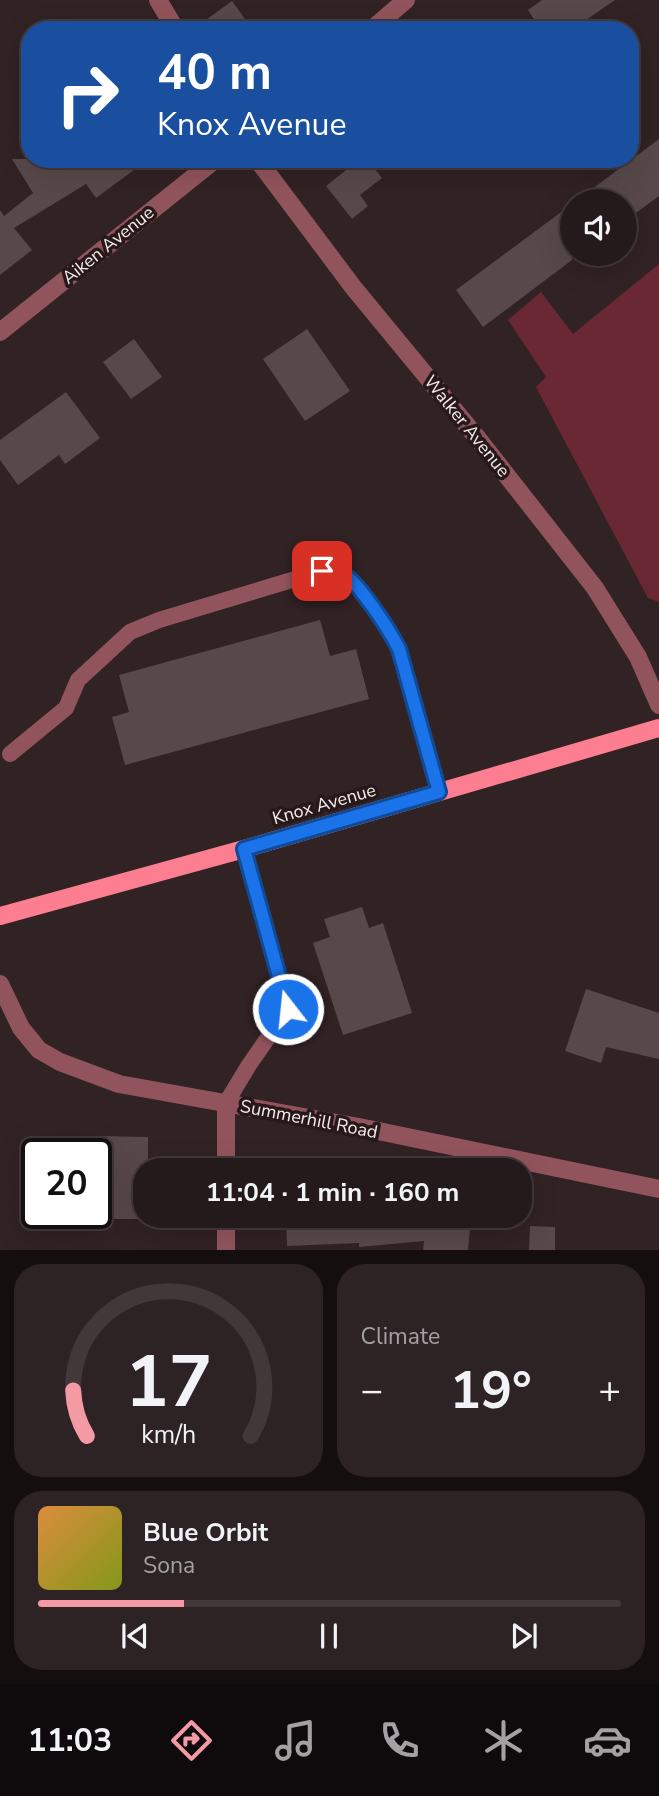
<!DOCTYPE html>
<meta charset="utf-8">
<style>
body{margin:0;font-family:"Nunito Sans",sans-serif;background:#2d2324;color:#f1f3f6;height:100vh;display:flex;flex-direction:column;font-size:26px;white-space:nowrap}
*{box-sizing:border-box;margin:0}
p{font-size:23px;color:#a3a1a3}
.icon{flex:none;width:38px;height:38px;fill:none;stroke:currentColor;stroke-width:2;stroke-linecap:round;stroke-linejoin:round}
.map{position:relative;height:1250px;overflow:hidden}
.panel{display:flex;flex-direction:column;gap:14px;padding:14px;background:#140e0f;flex:1}
.panel>*{flex:none}
.banner{position:absolute;left:21px;top:21px;width:618px;height:147px;border-radius:28px;box-shadow:0 7px 28px #0002,0 0 0 2px #42383a;background:#1a4fa0;color:#fff;overflow:hidden}
.fabs{position:absolute;left:560px;top:189px;display:grid;gap:14px}
.fabs a{display:grid;place-items:center;width:77px;height:77px;border-radius:50%;background:#251a1b;box-shadow:0 7px 28px #0002,0 0 0 2px #42383a;font-size:35px}
.speed{position:absolute;left:21px;top:1138px;display:flex;gap:14px;font-size:35px;font-weight:700;text-align:center}
.speed>*{display:grid;place-content:center;width:91px;height:91px;border-radius:50%;background:#251a1b;box-shadow:0 7px 28px #0002,0 0 0 2px #42383a;line-height:1}
.speed .limit{border:4px solid #111;border-radius:10px;background:#fff;color:#111}
.pin{position:absolute;display:grid;place-items:center;width:60px;height:60px;color:#fff;margin:-30px;border-radius:14px;box-shadow:0 4px 10px #0006}
.me{position:absolute;width:77px;margin:-38px;rotate:344deg;stroke-linejoin:round;filter:drop-shadow(0 0 5px #0008)}
.turn{display:flex;align-items:center;gap:24px;height:147px;padding:0 21px;font-size:32px}
.turn .icon{width:91px;height:91px;stroke-width:2.5}
.turn b{display:block;font-size:49px;line-height:60px}
.big{font-size:52px;font-weight:700;line-height:1.1}
.panel .widget{flex:1;display:flex;flex-direction:column;justify-content:center;gap:10px;min-width:0;padding:0 24px;border-radius:28px;background:#2d2324}
.panel .dial{align-items:center;gap:0}
.dial svg{height:182px;overflow:visible;fill:none;stroke:#42383a;stroke-width:7;stroke-linecap:round;text-anchor:middle}
.dial text{fill:#f1f3f6;stroke:none}
.song{display:flex;align-items:center;gap:21px}
.cover{width:84px;height:84px;border-radius:10px;background:linear-gradient(135deg,hsl(30 70% 55%),hsl(70 70% 35%))}
.played{height:7px;border-radius:4px;background:linear-gradient(90deg,#f49aa5 25%,#42383a 25%)}
.keys{display:flex;justify-content:space-around;direction:ltr}
.heat{display:flex;justify-content:space-between;align-items:center;font-size:38px;direction:ltr}
.panel .tiles{flex:1;display:grid;gap:14px;grid-template-columns:1fr 1fr}
.widget:last-child{grid-column:span 2}
.trip{position:absolute;left:133px;top:1158px;width:399px;height:70px;border-radius:28px;background:#251a1b;box-shadow:0 7px 28px #0002,0 0 0 2px #42383a;font-weight:700;line-height:70px;text-align:center}
.tabs{display:flex;height:112px;justify-content:space-around;align-items:center;background:#0f0a0b;color:#a3a1a3}
.tabs .icon{width:49px;height:49px}
.tabs .active{color:#f49aa5}
.tabs b{font-size:32px;color:#f1f3f6}
.map>svg:first-child{display:block}
</style>
<div class="map">
<svg width="659" height="1250" viewBox="0 0 659 1250">
<rect width="100%" height="100%" fill="#312224"/>
<!-- park -->
<path fill="#6a2834" d="M659 264V602L648 598 536 387 546 377 508 320 541 292 573 334Z"/>
<!-- building -->
<path fill="#584849" d="M542 0H615L583 22 588 30H541L528 10Z
M232 1 253 30H192Z
M659 139V196L625 221V201H576Z
M12 159H149L96 198 86 184 14 228 32 250 0 275V210L4 216 33 193Z
M360 159H367L382 178 360 195 368 206 352 219 326 186Z
M572 204V260L483 327 456 290Z
M307 329 350 391 305 421 263 359Z
M134 339 162 377 131 399 103 362Z
M66 392 100 438 65 464 59 455 18 485 0 460V440Z
M320 620 330 656 356 649 369 699 125 765 112 717 129 712 119 675Z
M362 907 369 928 383 923 412 1013 343 1035 313 943 330 937 324 919Z
M586 989 659 1013V1059L606 1047 601 1063 565 1051Z
M96 1136 148 1137V1171H145V1219H96Z
M286 1216H471L468 1250H423L424 1241 359 1247V1243L287 1246Z
M530 1226 555 1227V1250H529Z"/>
<g fill="none" stroke-linecap="round" stroke-linejoin="round">
<!-- lane -->
<path stroke="#92545c" stroke-width="16" d="M10 754 66 708 78 680 130 632 159 620 322 571C327 571 335 570 340 572 357 579 390 632 399 649L439 792
M226 1103 249 1065 288 1009 244 849"/>
<!-- street -->
<path stroke="#92545c" stroke-width="18" d="M158 0 176 30
M371 30 406 0
M257 159 353 287 479 440 595 588 638 657 659 705
M0 332 216 159
M0 984 21 1028 39 1050 60 1062 119 1084 359 1127 659 1189
M226 1171V1103
M226 1250V1216"/>
<!-- primary -->
<path stroke="#fd7d91" stroke-width="18" d="M0 916 244 849 659 728"/>
</g>
<g fill="none" stroke-linecap="round" stroke-linejoin="round">
<defs>
<path id="route" d="M288 1009 244 849 439 792 399 649C390 631 357 579 340 572 335 570 327 571 322 571"/>
</defs>
<!-- route casing -->
<use href="#route" stroke="#114b97" stroke-width="18"/>
<!-- route -->
<use href="#route" stroke="#1a73e8" stroke-width="12"/>
</g>
<g text-anchor="middle" dominant-baseline="central" stroke-width="7" stroke-linejoin="round" paint-order="stroke">
<!-- street labels -->
<g font-size="18" fill="#f5ebeb" stroke="#27191a">
<text transform="translate(108 245) rotate(-39)">Aiken Avenue</text>
<text transform="translate(467 426) rotate(51)">Walker Avenue</text>
<text transform="translate(324 804) rotate(-16)">Knox Avenue</text>
<text transform="translate(309 1119) rotate(11)">Summerhill Road</text>
</g>
</g>
</svg>
<div class="fabs">
<a><svg class="icon" aria-label="sound" viewBox="0 0 24 24"><path d="M4 9h4l5-4v14l-5-4H4zM17 9q2 3 0 6"/></svg></a>
</div>
<div class="speed"><div class="limit">20</div></div>
<div class="pin" style="left:322px;top:571px;background:#d93025"><svg class="icon" aria-label="arrive" viewBox="0 0 24 24"><path d="M6 21V4h12l-3 4 3 4H6"/></svg></div>
<svg class="me" style="left:288px;top:1009px" viewBox="-20 -20 40 40"><circle r="17" fill="#1a73e8" stroke="#fff" stroke-width="3"/><path d="M0-11L8 9 0 5-8 9z" fill="#fff"/></svg>
<div class="trip">11:04 · 1 min · 160 m</div>
<div class="banner">
<div class="turn"><svg class="icon" aria-label="right" viewBox="0 0 24 24"><path d="M7 20v-9h11M14 6l5 5-5 5"/></svg><div><b>40 m</b>Knox Avenue</div></div>
</div>
</div>
<section class="panel">
<div class="tiles">
<div class="widget dial"><svg viewBox="0 0 100 80">
<path d="M14 69A42 42 0 1 1 86 69"/>
<path d="M14 69A42 42 0 0 1 8 49" stroke="#f49aa5"/>
<text x="50" y="56" font-size="32" font-weight="700">17</text>
<text x="50" y="72" font-size="11">km/h</text>
</svg></div>
<div class="widget"><p>Climate</p>
<div class="heat"><a>−</a><b class="big">19°</b><a>+</a></div>
</div>
<div class="widget">
<div class="song"><i class="cover"></i><div><b>Blue Orbit</b><p>Sona</p></div></div>
<div class="played"></div>
<div class="keys"><svg class="icon" aria-label="previous" viewBox="0 0 24 24"><path d="M18 5L8 12l10 7zM5 5v14"/></svg><svg class="icon" aria-label="pause" viewBox="0 0 24 24"><path d="M8 5v14M16 5v14"/></svg><svg class="icon" aria-label="next" viewBox="0 0 24 24"><path d="M6 5l10 7-10 7zM19 5v14"/></svg></div>
</div>
</div>
</section>
<nav class="tabs">
<b>11:03</b>
<svg class="icon active" aria-label="directions" viewBox="0 0 24 24"><path d="M12 3l9 9-9 9-9-9zM9 14v-3h6M13 9l2 2-2 2"/></svg>
<svg class="icon" aria-label="music" viewBox="0 0 24 24"><path d="M9 18V5l10-2v13"/><circle cx="6" cy="18" r="3"/><circle cx="16" cy="16" r="3"/></svg>
<svg class="icon" aria-label="phone" viewBox="0 0 24 24"><path d="M5 4h4l2 5-3 2q2 4 5 5l2-3 5 2v4C11 20 4 13 5 4z"/></svg>
<svg class="icon" aria-label="climate" viewBox="0 0 24 24"><path d="M12 3v18M4 7l16 10M4 17L20 7"/></svg>
<svg class="icon" aria-label="car" viewBox="0 0 24 24"><path d="M5 17H2v-5l4-1 3-4h7l3 4 3 1v5h-3M9 17h6M6 11h13"/><circle cx="7" cy="17" r="2"/><circle cx="17" cy="17" r="2"/></svg>
</nav>
